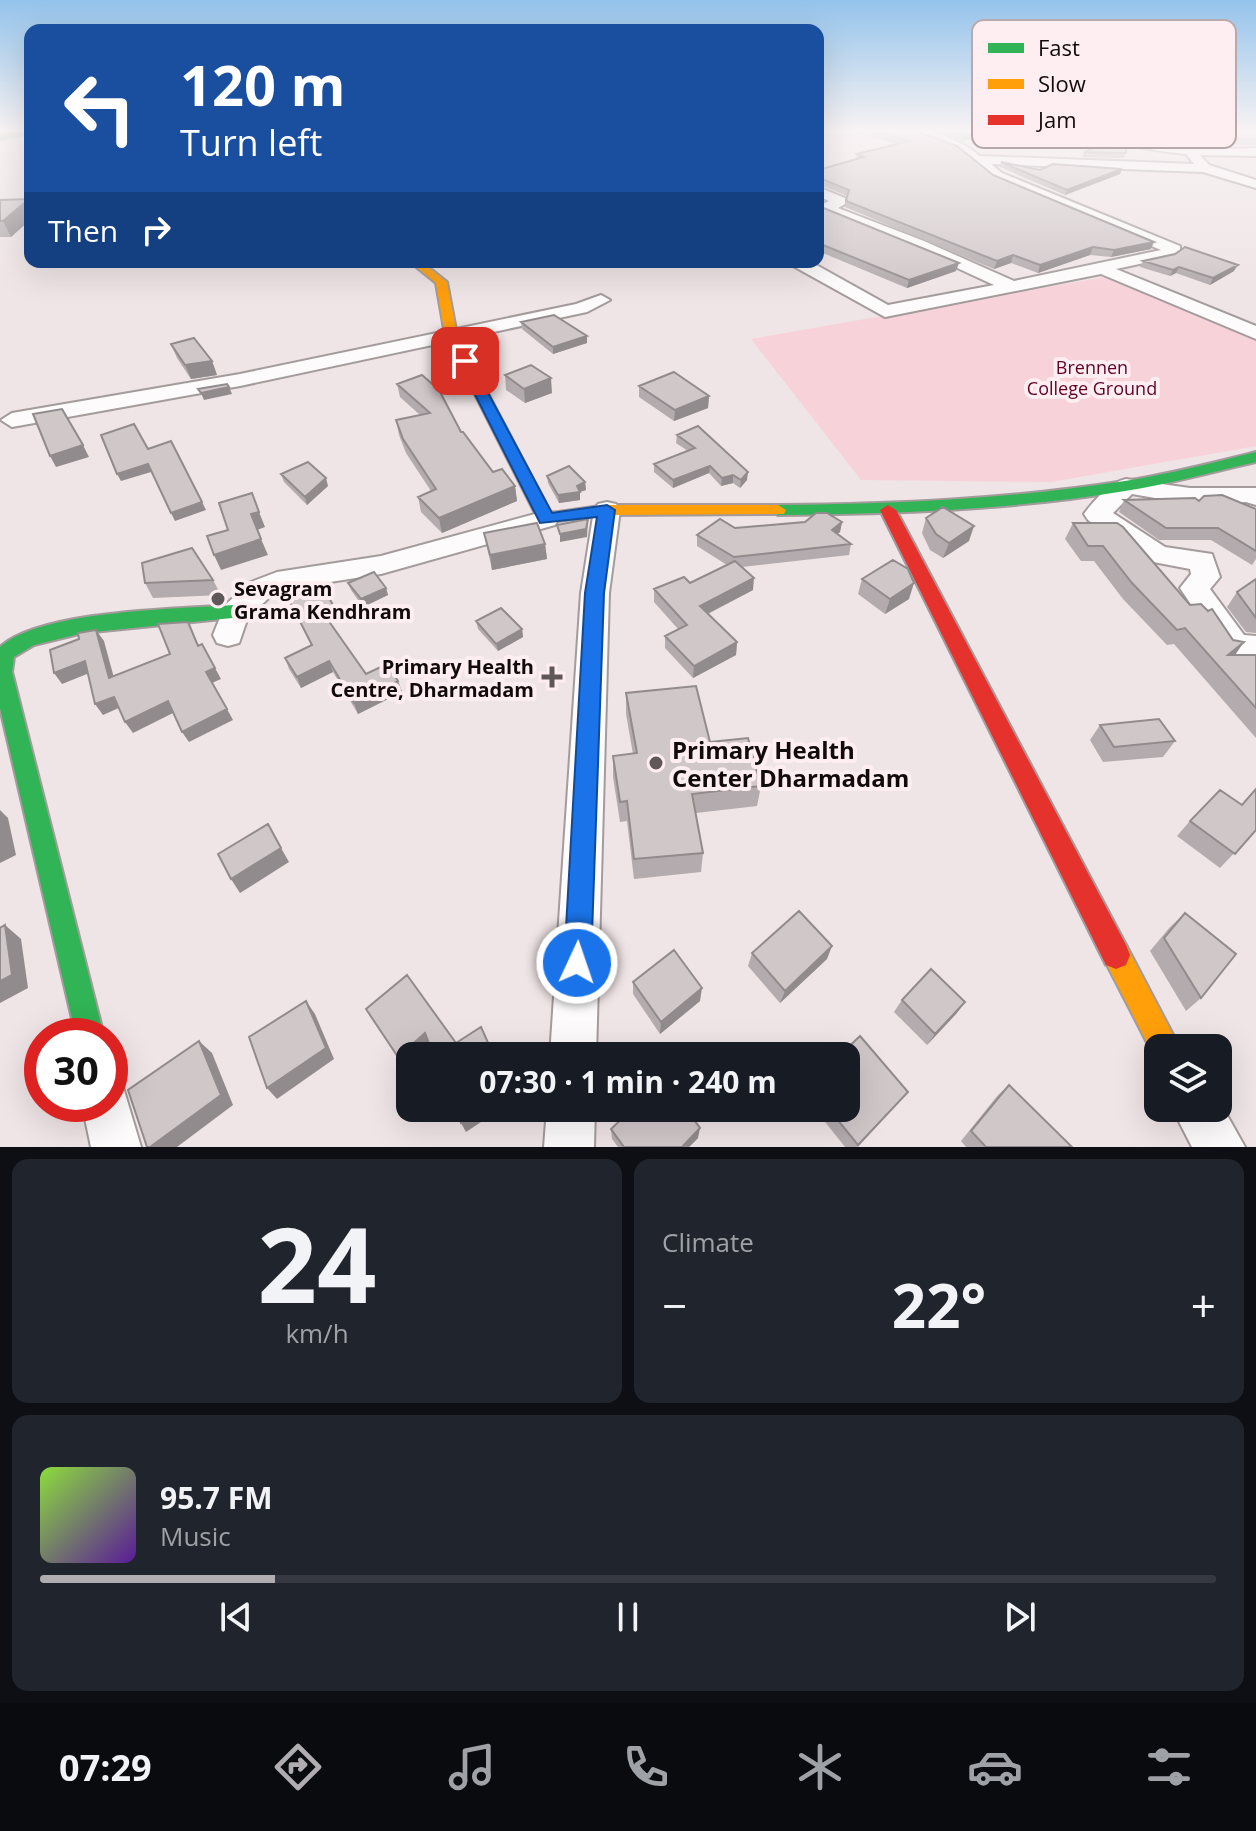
<!DOCTYPE html>
<meta charset="utf-8">
<style>
body{margin:0;font-family:"Open Sans",sans-serif;background:#20242c;color:#f1f3f6;height:100vh;display:flex;flex-direction:column;font-size:30px;white-space:nowrap}
*{box-sizing:border-box;margin:0}
p{font-size:26px;color:#9ea1a6}
.icon{flex:none;width:44px;height:44px;fill:none;stroke:currentColor;stroke-width:2;stroke-linecap:round;stroke-linejoin:round}
.map{position:relative;height:1147px;overflow:hidden}
.panel{display:flex;flex-direction:column;gap:12px;padding:12px;background:#0d0f14;flex:1}
.panel>*{flex:none}
.banner{position:absolute;left:24px;top:24px;width:800px;height:244px;border-radius:16px;box-shadow:0 8px 32px #0002;background:#1a4fa0;color:#fff;overflow:hidden}
.fabs{position:absolute;left:1144px;top:1034px;display:grid;gap:16px}
.fabs a{display:grid;place-items:center;width:88px;height:88px;border-radius:16px;background:#171b24;box-shadow:0 8px 32px #0002;font-size:40px}
.speed{position:absolute;left:24px;top:1018px;display:flex;gap:16px;font-size:40px;font-weight:700;text-align:center}
.speed>*{display:grid;place-content:center;width:104px;height:104px;border-radius:50%;background:#171b24;box-shadow:0 8px 32px #0002;line-height:1}
.speed .limit{border:12px solid #d22;background:#fff;color:#111}
.pin{position:absolute;display:grid;place-items:center;width:68px;height:68px;color:#fff;margin:-34px;border-radius:16px;box-shadow:0 4px 12px #0006}
.me{position:absolute;width:88px;margin:-44px;rotate:3deg;stroke-linejoin:round;filter:drop-shadow(0 0 6px #0008)}
.turn{display:flex;align-items:center;gap:28px;height:168px;padding:0 24px;font-size:36px}
.turn .icon{width:104px;height:104px;stroke-width:2.5}
.turn b{display:block;font-size:56px;line-height:68px}
.then{display:flex;align-items:center;height:76px;padding:0 24px;background:#0003;gap:16px;font-size:30px}
.big{font-size:60px;font-weight:700;line-height:1.1}
.panel .widget{flex:1;display:flex;flex-direction:column;justify-content:center;gap:12px;min-width:0;padding:0 28px;border-radius:16px;background:#20242c}
.panel .dial{align-items:center;gap:0}
.dial b{font-size:104px;line-height:1}
.song{display:flex;align-items:center;gap:24px}
.cover{width:96px;height:96px;border-radius:12px;background:linear-gradient(135deg,hsl(90 70% 55%),hsl(270 70% 35%))}
.played{height:8px;border-radius:4px;background:linear-gradient(90deg,#afadaf 20%,#363941 20%)}
.keys{display:flex;justify-content:space-around;direction:ltr}
.heat{display:flex;justify-content:space-between;align-items:center;font-size:44px;direction:ltr}
.panel .tiles{flex:1;display:grid;gap:12px;grid-template-columns:1fr 1fr}
.widget:last-child{grid-column:span 2}
.trip{position:absolute;left:396px;top:1042px;width:464px;height:80px;border-radius:16px;background:#171b24;box-shadow:0 8px 32px #0002;font-weight:700;line-height:80px;text-align:center}
.menu{display:flex;height:128px;justify-content:space-around;align-items:center;background:#090b0e;color:#9ea1a6}
.menu .icon{width:56px;height:56px}
.menu .on{color:#afadaf}
.menu b{font-size:36px;color:#f1f3f6}
.map>svg:first-child{display:block}
</style>
<div class="map">
<svg width="1256" height="1147" viewBox="0 0 1256 1147">
<rect width="100%" height="100%" fill="#efe4e6"/>
<!-- green -->
<path fill="#f7d2d9" d="M1111 276 1256 338V446L1051 482 861 480 751 339Z"/>
<g fill="none" stroke-linecap="round" stroke-linejoin="round">
<defs>
<path id="street" d="M906 130C932 128 960 140 980 156L1194 164 1186 154C1160 151 1122 148 1103 130 1123 130 1140 140 1159 143 1191 148 1224 150 1256 148V156L1200 155 1209 165 1256 180V188L1203 172 991 164 1002 173 1180 246V252L1172 257 1116 269 1256 326V339L1101 274 885 317 793 266 791 262H811L888 305 994 285 912 247 821 211V205L829 201 818 196V187L845 198V204L838 208 924 241 1014 281 1161 250 992 179 957 150Z
M601 295 610 300 587 312 240 386 12 427 1 420 12 413 240 374 576 304Z
M1126 479 1190 488H1256V505L1246 502 1190 504 1132 494 1113 513 1165 547 1212 554 1220 577 1210 589 1244 635 1256 636V658L1224 654 1180 588 1191 574 1190 569 1148 561 1088 520 1084 514C1093 501 1111 482 1126 479Z
M607 502 616 504 620 510 609 593 596 1056H550L581 593 594 510 598 504Z
M546 511 555 513 559 519 555 525 381 574 292 588 271 596 248 617 239 643 228 646 217 643 213 635 225 605 251 582 277 572 381 556Z
M110 1082 123 1087 141 1147H91L82 1104H110Z
M1218 1099 1245 1147H1192L1172 1108H1218Z
M547 1108H595L594 1147H544Z"/>
<path id="fast" d="M30 130V134L0 139V135Z
M1256 452V462C1212 472 1169 484 1125 491 1010 510 894 514 778 515L770 510 778 505C894 504 1010 499 1125 481 1169 474 1212 463 1256 452Z
M235 605 242 607 244 612 242 617 83 633 34 645 14 657 12 672 104 1036H76L0 708V647C41 610 179 609 235 605Z"/>
<path id="slow" d="M410 262H422L447 282 457 335 551 513 607 505H778L786 510 784 514 607 515 540 523 445 335 436 283Z
M1116 941 1126 945 1180 1048H1158V1060L1155 1058 1102 955 1106 945Z"/>
<path id="jam" d="M888 505 896 510 1126 945 1130 955 1126 965 1116 969 1106 965 880 510Z"/>
</defs>
<!-- street casing -->
<use href="#street" stroke="#a39b9c" stroke-width="4"/>
<!-- fast casing -->
<use href="#fast" stroke="#a39b9c" stroke-width="4"/>
<!-- slow casing -->
<use href="#slow" stroke="#a39b9c" stroke-width="4"/>
<!-- jam casing -->
<use href="#jam" stroke="#a39b9c" stroke-width="4"/>
<!-- street -->
<use href="#street" fill="#fdfbfb" fill-rule="evenodd"/>
<!-- fast -->
<use href="#fast" fill="#30b455" fill-rule="evenodd"/>
<!-- slow -->
<use href="#slow" fill="#ff9f0a" fill-rule="evenodd"/>
<!-- jam -->
<use href="#jam" fill="#e5322d" fill-rule="evenodd"/>
</g>
<!-- wall -->
<path fill="#b3abad" d="M848 130H913L993 175 1151 249 1111 257 1090 255 1038 273 1011 263 994 269 845 207 847 196 819 184 818 170 856 159 857 154 897 144Z
M929 130H980L982 137 962 141 936 130Z
M1127 130H1256V145L1190 144Z
M1084 152 1126 153 1124 158 1082 157Z
M1001 162 1040 170 1122 169 1120 174 1065 195 1000 167Z
M818 191 822 201 820 203 821 207 956 271 907 288 818 251Z
M0 200 30 201V220L11 237H0Z
M1143 261 1234 271 1210 285 1176 273 1170 276 1140 267Z
M521 322 587 343 553 354 522 329Z
M171 344 212 361 217 375 191 379 177 358Z
M505 375 552 393 525 403 506 390Z
M397 384 461 432 493 472 515 486 517 501 442 533 421 512 418 497 431 491 406 453 399 435 396 420 420 415 400 397Z
M639 386 709 396 708 408 674 421 639 397Z
M677 435 747 480 740 488 733 483 721 486 709 473 673 488 654 472V464L688 451 676 443Z
M281 474 328 486 307 505 284 482Z
M547 476 585 482 586 490 580 492V500L559 503 548 483Z
M1124 500 1199 501 1256 509V559L1252 565 1211 540H1159L1119 512Z
M926 518 969 541 943 558 930 550 922 533Z
M842 522 840 532 837 534 851 544 849 555 742 567 753 590 708 614 737 642 736 655 693 678 665 648V636L678 629 654 602V589L690 583 727 565 697 546V535L735 528Z
M1073 523 1190 605 1235 655H1256V738L1174 644 1167 645 1123 599 1094 561H1081L1065 539Z
M484 533 545 544 547 559 492 570Z
M862 579 909 599 885 614 858 594Z
M1256 579V633L1246 632 1227 607 1237 592Z
M213 580 221 595 153 598 145 583Z
M348 583 386 588 388 595 363 607 351 590Z
M288 598 337 616 328 620 366 674 398 681 402 692 358 714 333 672 301 688 289 669 285 658 311 645Z
M476 621 522 629 523 637 498 651 478 629Z
M626 693 710 742 761 786 757 806 696 813 703 853 701 872 634 879 627 821 620 822 613 777V756L633 754 626 714Z
M1100 725 1175 741 1163 757 1103 762 1090 740Z
M1256 788V830L1220 868 1177 836 1190 821 1241 805Z
M1185 913 1201 998 1186 1011 1150 951 1170 927Z
M752 953 827 959 780 1003 748 966Z
M633 982 700 1001 660 1034 633 994Z
M902 1000 965 1002 956 1014 927 1045 894 1012Z
M1009 1085 1072 1147H966L961 1141 998 1095Z
M908 1092 858 1147H845L814 1108H846Z
M611 1129 698 1138 689 1147H618L612 1139Z"/>
<!-- shaded-wall -->
<path fill="#928b8d" d="M984 131 982 137 962 141 963 135Z
M1122 169 1120 174 1065 195 1067 190Z
M29 199 30 220 11 237 3 221Z
M1154 242 1151 249 1111 257 1114 250Z
M1093 247 1090 255 1038 273 1040 265Z
M1013 255 1011 263 994 269 997 261Z
M959 263 956 271 907 288 909 280Z
M1238 265 1234 271 1210 285 1213 278Z
M1179 267 1176 273 1170 276 1173 270Z
M587 336V343L553 354V347Z
M212 361 217 375 191 379 185 365Z
M551 378 552 393 525 403 524 389Z
M229 387 232 394 204 400 201 393Z
M709 396 708 408 674 421 675 410Z
M83 445 89 457 56 467 50 456Z
M148 464 151 472 121 481 117 474Z
M710 466 709 473 673 488V480Z
M748 472 747 480 740 488 741 480Z
M733 475V483L721 486 722 478Z
M326 478 328 486 307 505 305 497Z
M585 482 586 490 580 492V500L559 503 558 495Z
M515 486 517 501 442 533 439 518Z
M202 502 206 510 175 521 171 513Z
M259 512 265 527 257 530 251 514Z
M588 519 587 537 560 542V534Z
M842 522 840 532 829 541 832 530Z
M974 526 969 541 943 558 949 543Z
M261 539 268 555 221 570 214 555Z
M545 544 547 559 492 570 490 555Z
M754 578 753 590 699 618 700 606Z
M914 583 909 599 885 614 890 599Z
M386 588 388 595 363 607 361 599Z
M333 605 337 616 325 621 321 610Z
M522 629 523 637 498 651 496 644Z
M96 630 104 641 117 689 109 678Z
M737 642 736 655 693 678 694 666Z
M1244 642 1233 658 1228 655Z
M85 661 92 672 62 684 54 673Z
M329 661 333 672 301 688 297 677Z
M215 668 221 679 212 683 206 672Z
M398 681 402 692 358 714 354 703Z
M114 697 121 707 103 715 95 704Z
M168 701 175 712 133 733 125 722Z
M227 709 233 720 189 742 182 732Z
M0 810 8 818 16 855 0 863Z
M281 848 289 862 240 893 231 879Z
M5 925 21 939 28 988 0 1003V981Z
M832 946 827 959 780 1003 785 991Z
M702 988 700 1001 660 1034 661 1022Z
M306 1001 315 1014 334 1059 277 1099 267 1088Z
M965 1002 956 1014 927 1045 935 1034Z
M425 1033 430 1045 418 1056H410V1063L405 1068 398 1057Z
M199 1041 212 1053 233 1105 177 1147H150Z
M482 1108H502L466 1132 461 1123Z
M700 1128 698 1138 689 1147H682Z"/>
<!-- building -->
<path fill="#d0c7c9" stroke="#928b8d" stroke-width="2" d="M869 130H913L957 146 993 175 1154 242 1114 250 1093 247 1040 265 1013 255 997 261 846 201 849 190 820 178 818 179V170L864 157 857 154 909 141Z
M951 130H980L984 131 963 135Z
M1156 130H1256V139L1193 138Z
M1120 138 1128 141 1126 153 1084 152Z
M1001 162 1040 170 1053 164 1122 169 1067 190Z
M818 191 823 194 819 198 821 207 959 263 909 280 818 243Z
M29 199 3 221H0V200Z
M1185 247 1238 265 1213 278 1179 267 1173 270 1143 261 1175 254Z
M554 315 587 336 553 347 521 322Z
M194 338 212 361 185 365 171 344Z
M531 365 551 378 524 389 505 375Z
M674 372 709 396 675 410 639 386Z
M422 375 439 390 461 432H463L493 472 502 469 515 486 439 518 418 497 436 489 403 439 396 420 430 413 397 384Z
M227 384 229 387 201 393 198 389Z
M62 409 83 445 50 456 33 414Z
M134 424 148 449 171 441 202 502 171 513 148 464 117 474 101 435Z
M698 426 748 472 741 480 733 475 722 478 710 466 673 480 654 464 695 448 677 435Z
M308 462 326 478 305 497 281 474Z
M569 466 585 482 577 486 580 492 558 495 547 476Z
M252 493 259 512 251 514 261 539 214 555 207 536 228 530 219 503Z
M1222 495 1256 509V551L1218 528H1166L1124 500 1195 498 1199 501 1204 496Z
M943 507 974 526 949 543 936 534 926 518Z
M816 513H827L842 522 832 530 851 544 734 557 697 535 720 519 735 528 805 522Z
M588 519 586 529 560 534 557 525Z
M537 523 545 544 490 555 484 533Z
M1073 523H1117L1123 527 1190 605 1201 604 1208 611 1212 609 1233 640 1244 642 1228 655H1256V708L1185 628 1177 630 1132 583 1103 546H1088Z
M192 548 213 580 145 583 142 563Z
M893 560 908 569 914 583 890 599 862 579Z
M735 561 754 578 700 606 737 642 694 666 665 636 687 625 654 589 684 577 690 583Z
M374 572 386 588 361 599 348 583Z
M1256 579V618L1237 592Z
M322 585 333 605 321 610 366 674 387 664 398 681 354 703 329 661 297 677 285 658 312 645 288 598Z
M501 608 522 629 496 644 476 621Z
M188 622 198 646 202 644 215 668 206 672 227 709 182 732 168 701 125 722 114 697 95 704 85 661 54 673 50 650 79 639 78 633 96 630 109 678 170 654 158 624Z
M696 686 710 742 748 738 761 786 692 794 703 853 634 859 627 801 620 802 613 756 637 753 626 693Z
M1159 719 1175 741 1114 747 1100 725Z
M1256 789V830L1235 854 1190 821 1220 790 1242 805Z
M268 824 281 848 231 879 218 854Z
M799 911 832 946 785 991 752 953Z
M1185 913 1236 954 1201 998 1164 938Z
M5 925 12 975 0 981V928Z
M674 950 702 988 661 1022 633 982Z
M931 969 965 1002 935 1034 902 1000Z
M407 975 456 1043 481 1027 494 1056H434L425 1033 398 1057 366 1009Z
M306 1001 326 1048 267 1088 249 1037Z
M860 1036 908 1092 858 1145 828 1108H846V1056H839Z
M199 1041 221 1095 150 1147H147L128 1090Z
M1009 1085 1072 1147H986L971 1131Z
M455 1108H482L461 1123Z
M633 1108H685L700 1128 682 1147H624L611 1129Z"/>
<!-- sky -->
<linearGradient id="sky" x2="0" y2="1"><stop stop-color="#94c3eb"/><stop offset="0.45" stop-color="#f8f3f4"/><stop offset="1" stop-color="#f8f3f4" stop-opacity="0"/></linearGradient>
<rect width="1256" height="290" fill="url(#sky)"/>
<!-- route -->
<path fill="#1a73e8" stroke="#114b97" stroke-width="2" d="M465 357 471 361 552 513 607 505 615 510 604 593 591 963 587 973 577 977 568 973 564 963 585 593 597 517 540 523 458 361Z"/>
<!-- markers -->
<g fill="#5f5758" stroke="#ffeef1" stroke-width="3">
<circle cx="218" cy="599" r="8"/>
<path d="M548 665h8v8h8v8h-8v8h-8v-8h-8v-8h8z"/>
<circle cx="656" cy="763" r="8"/>
</g>
<g text-anchor="middle" dominant-baseline="central" stroke-width="8" stroke-linejoin="round" paint-order="stroke">
<!-- far-park labels -->
<g font-size="18" fill="#5d0427" stroke="#ffeef1">
<text x="1092" y="367">Brennen<tspan x="1092" dy="21">College Ground</tspan></text>
</g>
<!-- poi labels -->
<g font-size="20" font-weight="bold" fill="#110b0c" stroke="#ffeef1" text-anchor="start">
<text x="234" y="588">Sevagram<tspan x="234" dy="23">Grama Kendhram</tspan></text>
<text x="534" y="666" text-anchor="end">Primary Health<tspan x="534" dy="23">Centre, Dharmadam</tspan></text>
</g>
<!-- near-poi labels -->
<g font-size="24" font-weight="bold" fill="#110b0c" stroke="#ffeef1" text-anchor="start">
<text x="672" y="749">Primary Health<tspan x="672" dy="28">Center Dharmadam</tspan></text>
</g>
</g>
<!-- legend -->
<rect x="972" y="20" width="264" height="128" rx="12" fill="#ffeef1" stroke="#b8aaac" stroke-width="2"/>
<rect x="988" y="43" width="36" height="10" fill="#30b455"/>
<rect x="988" y="79" width="36" height="10" fill="#ff9f0a"/>
<rect x="988" y="115" width="36" height="10" fill="#e5322d"/>
<g font-size="22" fill="#110b0c">
<text x="1038" y="56">Fast</text>
<text x="1038" y="92">Slow</text>
<text x="1038" y="128">Jam</text>
</g>
</svg>
<div class="fabs">
<a><svg class="icon" aria-label="layers" viewBox="0 0 24 24"><path d="M12 4l9 5-9 5-9-5zM3 14l9 5 9-5"/></svg></a>
</div>
<div class="speed"><div class="limit">30</div></div>
<div class="pin" style="left:465px;top:361px;background:#d93025"><svg class="icon" aria-label="arrive" viewBox="0 0 24 24"><path d="M6 21V4h12l-3 4 3 4H6"/></svg></div>
<svg class="me" style="left:577px;top:963px" viewBox="-20 -20 40 40"><circle r="17" fill="#1a73e8" stroke="#fff" stroke-width="3"/><path d="M0-11L8 9 0 5-8 9z" fill="#fff"/></svg>
<div class="trip">07:30 · 1 min · 240 m</div>
<div class="banner">
<div class="turn"><svg class="icon" aria-label="left" viewBox="0 0 24 24"><path d="M17 20v-9H6M10 6l-5 5 5 5"/></svg><div><b>120 m</b>Turn left</div></div>
<div class="then">Then<svg class="icon" aria-label="right" viewBox="0 0 24 24"><path d="M7 20v-9h11M14 6l5 5-5 5"/></svg></div>
</div>
</div>
<section class="panel">
<div class="tiles">
<div class="widget dial"><b>24</b><p>km/h</p></div>
<div class="widget"><p>Climate</p>
<div class="heat"><a>−</a><b class="big">22°</b><a>+</a></div>
</div>
<div class="widget">
<div class="song"><i class="cover"></i><div><b>95.7 FM</b><p>Music</p></div></div>
<div class="played"></div>
<div class="keys"><svg class="icon" aria-label="previous" viewBox="0 0 24 24"><path d="M18 5L8 12l10 7zM5 5v14"/></svg><svg class="icon" aria-label="pause" viewBox="0 0 24 24"><path d="M8 5v14M16 5v14"/></svg><svg class="icon" aria-label="next" viewBox="0 0 24 24"><path d="M6 5l10 7-10 7zM19 5v14"/></svg></div>
</div>
</div>
</section>
<nav class="menu">
<b>07:29</b>
<svg class="icon on" aria-label="directions" viewBox="0 0 24 24"><path d="M12 3l9 9-9 9-9-9zM9 14v-3h6M13 9l2 2-2 2"/></svg>
<svg class="icon" aria-label="music" viewBox="0 0 24 24"><path d="M9 18V5l10-2v13"/><circle cx="6" cy="18" r="3"/><circle cx="16" cy="16" r="3"/></svg>
<svg class="icon" aria-label="phone" viewBox="0 0 24 24"><path d="M5 4h4l2 5-3 2q2 4 5 5l2-3 5 2v4C11 20 4 13 5 4z"/></svg>
<svg class="icon" aria-label="climate" viewBox="0 0 24 24"><path d="M12 3v18M4 7l16 10M4 17L20 7"/></svg>
<svg class="icon" aria-label="car" viewBox="0 0 24 24"><path d="M5 17H2v-5l4-1 3-4h7l3 4 3 1v5h-3M9 17h6M6 11h13"/><circle cx="7" cy="17" r="2"/><circle cx="17" cy="17" r="2"/></svg>
<svg class="icon" aria-label="filters" viewBox="0 0 24 24"><path d="M4 7h16M4 17h16"/><circle cx="9" cy="7" r="2"/><circle cx="15" cy="17" r="2"/></svg>
</nav>
